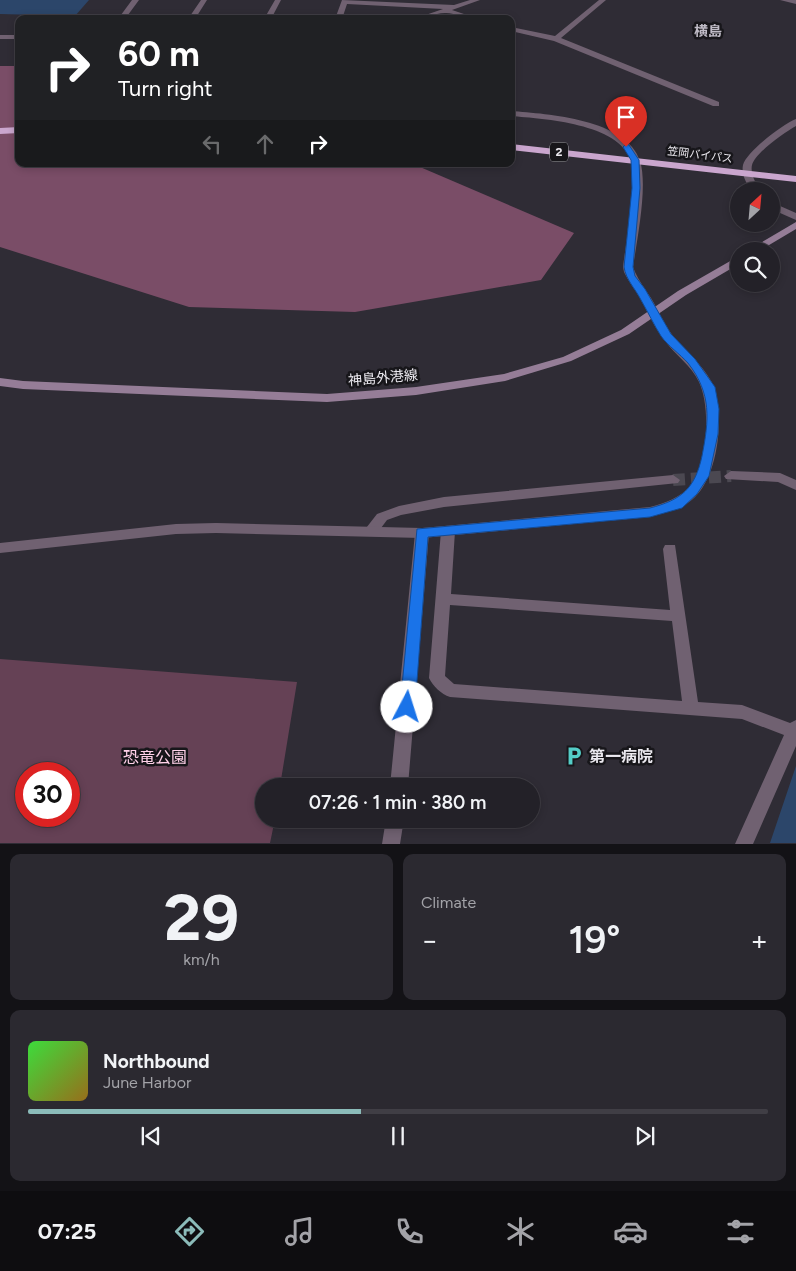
<!DOCTYPE html>
<meta charset="utf-8">
<style>
body{margin:0;font-family:Figtree,"Noto Sans JP",sans-serif;background:#2b2930;color:#f1f3f6;height:100vh;display:flex;flex-direction:column;font-size:19px;white-space:nowrap}
*{box-sizing:border-box;margin:0}
p{font-size:16px;color:#a3a3a8}
.icon{flex:none;width:28px;height:28px;fill:none;stroke:currentColor;stroke-width:2;stroke-linecap:round;stroke-linejoin:round}
.map{position:relative;height:844px;overflow:hidden}
.sheet{display:flex;flex-direction:column;gap:10px;padding:10px;background:#131216;flex:1}
.sheet>*{flex:none}
.banner{position:absolute;left:15px;top:15px;width:500px;height:152px;border-radius:10px;box-shadow:0 2px 8px #0003,0 0 0 1px #403e45;background:#202124;color:#fff;overflow:hidden}
.needle{width:32px;rotate:26deg}
.tools{position:absolute;left:730px;top:182px;display:grid;gap:10px}
.tools a{display:grid;place-items:center;width:50px;height:50px;border-radius:50%;background:#232128;box-shadow:0 2px 8px #0003,0 0 0 1px #403e45;font-size:25px}
.speed{position:absolute;left:15px;top:762px;display:flex;gap:10px;font-size:25px;font-weight:700;text-align:center}
.speed>*{display:grid;place-content:center;width:65px;height:65px;border-radius:50%;background:#232128;box-shadow:0 2px 8px #0003,0 0 0 1px #403e45;line-height:1}
.speed .limit{border:8px solid #d22;background:#fff;color:#111}
.pin{position:absolute;display:grid;place-items:center;width:42px;height:42px;color:#fff;margin:-51px -21px;border-radius:50% 50% 50% 0;rotate:-45deg;box-shadow:0 0 5px #0007}
.pin .icon{rotate:45deg}
.me{position:absolute;width:55px;margin:-28px;rotate:5deg;stroke-linejoin:round;filter:drop-shadow(0 0 4px #0008)}
.turn{display:flex;align-items:center;gap:18px;height:105px;padding:0 20px;font-size:22px}
.turn .icon{width:65px;height:65px;stroke-width:2.5}
.turn b{display:block;font-size:35px;line-height:42px}
.lanes{display:flex;align-items:center;height:48px;padding:0 20px;background:#0003;justify-content:center;gap:25px;direction:ltr}
.lanes .off{opacity:.35}
.big{font-size:38px;font-weight:600;line-height:1.1}
.sheet .tile{flex:1;display:flex;flex-direction:column;justify-content:center;gap:8px;min-width:0;padding:0 18px;border-radius:10px;background:#2b2930}
.sheet .dial{align-items:center;gap:0}
.dial b{font-size:65px;line-height:1}
.song{display:flex;align-items:center;gap:15px}
.cover{width:60px;height:60px;border-radius:8px;background:linear-gradient(135deg,hsl(120 70% 55%),hsl(40 70% 35%))}
.played{height:5px;border-radius:2px;background:linear-gradient(90deg,#8bbbb9 45%,#403e45 45%)}
.keys{display:flex;justify-content:space-around;direction:ltr}
.heat{display:flex;justify-content:space-between;align-items:center;font-size:28px;direction:ltr}
.sheet .tiles{flex:1;display:grid;gap:10px;grid-template-columns:1fr 1fr}
.tile:last-child{grid-column:span 2}
.trip{position:absolute;left:255px;top:778px;width:285px;height:50px;border-radius:25px;background:#232128;box-shadow:0 2px 8px #0003,0 0 0 1px #403e45;font-weight:600;line-height:50px;text-align:center}
.menu{display:flex;height:80px;justify-content:space-around;align-items:center;background:#0e0d10;color:#a3a3a8}
.menu .icon{width:35px;height:35px}
.menu .selected{color:#8bbbb9}
.menu b{font-size:22px;color:#f1f3f6}
.map>svg:first-child{display:block}
</style>
<div class="map">
<svg width="796" height="844" viewBox="0 0 796 844">
<rect width="100%" height="100%" fill="#2f2c35"/>
<!-- green -->
<path fill="#654155" fill-rule="evenodd" d="M0 659 297 682 280 786H264V819H275L270 843H0ZM26 774H69V816H26Z"/>
<!-- forest -->
<path fill="#7a4d67" d="M0 66H19V164H413L574 233 541 280 355 312 189 307 0 247Z"/>
<!-- water -->
<path fill="#2c466a" d="M0 0H89L75 16 0 14Z
M796 766V843H770Z"/>
<g fill="none" stroke-linecap="round" stroke-linejoin="round">
<!-- minor-tunnel -->
<path stroke="#4b4851" stroke-width="12" stroke-dasharray="12 6" stroke-linecap="butt" d="M673 480 731 476"/>
<!-- service -->
<path fill="#706171" fill-rule="evenodd" d="M796 119V126C785 132 755 153 752 165 750 174 756 184 761 191H751C747 184 741 175 743 165 746 152 783 124 796 119Z
M771 202 796 213V220L771 209Z"/>
<!-- minor -->
<path fill="#706171" fill-rule="evenodd" d="M132 0H139L125 19H118Z
M201 0H207L195 19H188Z
M342 0 454 5 470 0H480L452 10 479 19C468 19 452 12 445 13 434 13 425 19 414 19L443 9 347 4 342 19H335Z
M599 0H606L561 38 719 102V106H713L554 41 511 31V27L555 36Z
M780 0H796V4Z
M0 35H19V39H0Z
M731 471 780 473 796 480V490L778 482 726 479 724 476Z
M673 475 680 480 678 483 444 507 401 515 387 520 375 536H365L363 532 377 514 399 506 444 497Z
M448 526 453 527 455 531 451 594 670 610 663 549 665 545H675L698 702 742 705 790 723 796 720V746L753 844H735L784 735 742 719 450 697C441 694 433 686 429 678L441 531 443 527ZM450 605 672 621 682 701 454 684 445 676Z
M422 528 427 529 429 533 408 786H390L415 533 417 529Z
M386 819H404L400 844H382Z"/>
<!-- tertiary -->
<path fill="#706171" fill-rule="evenodd" d="M275 0H281L271 19H264Z
M511 111C548 114 627 119 640 161 648 186 637 240 633 267L635 272C639 281 645 289 651 298 659 311 664 325 674 337 687 353 701 363 711 381 726 410 719 474 695 497 683 509 666 512 650 517L422 538 216 533 176 534 0 553V543L176 524 216 523 422 528 650 507C665 503 680 498 690 486 708 464 711 407 699 382 691 365 676 356 665 341 655 328 648 313 640 298 635 289 628 281 624 272L623 267C626 240 638 186 631 161 619 123 544 119 511 116Z"/>
<!-- secondary -->
<path fill="#957d97" fill-rule="evenodd" d="M796 222V229L759 251H747Z
M739 256V264L686 295 629 334 571 361 505 381 416 395 327 402 23 389 0 386V378L23 381 327 394 416 387 504 374 563 357 621 330 678 291Z"/>
<!-- motorway -->
<path fill="#caa6ce" fill-rule="evenodd" d="M19 127V133L0 134V128Z
M511 144 796 176V182L511 150Z"/>
</g>
<!-- route -->
<path fill="#1a73e8" stroke="#114b97" d="M626 144 629 145 639 160 640 188 633 267 635 276 645 289 671 334 695 359 715 387 719 409 718 434 709 476 697 494 682 508 650 517 428 537 415 707 412 711 407 713 402 711 400 707 417 529 650 508C681 500 695 489 702 456 709 420 712 394 688 363 680 354 668 346 661 336 654 325 648 312 641 300 635 288 626 280 624 267L632 188 631 160 623 147Z"/>
<!-- icons -->
<defs>
<symbol id="parking-bare" viewBox="-9 -9 18 18"><path d="M-3.5-5.5H1a3.5 3.5 0 0 1 0 7H-1V5.5H-3.5ZM-1-3.4V-.6H.8a1.4 1.4 0 0 0 0-2.8Z" fill="#54cdc7" stroke="#17161a" stroke-width="2.5" paint-order="stroke"/></symbol>
</defs>
<g fill-rule="evenodd">
<use href="#parking-bare" x="560" y="742" width="28" height="28"/>
</g>
<g text-anchor="middle" dominant-baseline="central" stroke-width="5" stroke-linejoin="round" paint-order="stroke">
<!-- far-street labels -->
<g font-size="11" fill="#ebe9ef" stroke="#17161a">
<text transform="translate(700 155) rotate(7)">笠岡バイパス</text>
</g>
<!-- shield labels -->
<rect fill="#17161a" stroke="#abaaaf" stroke-width="1" x="550" y="142.5" width="18" height="19" rx="4"/>
<g font-size="12" font-weight="bold" fill="#ebe9ef">
<text x="559" y="152">2</text>
</g>
<!-- far-quarter labels -->
<g font-size="14" font-weight="bold" fill="#c0bcc7" stroke="#17161a">
<text x="708" y="31">横島</text>
</g>
<!-- street labels -->
<g font-size="14" fill="#ebe9ef" stroke="#17161a">
<text transform="translate(383 378) rotate(-5)">神島外港線</text>
</g>
<!-- near-poi labels -->
<g font-size="16" font-weight="bold" fill="#ebe9ef" stroke="#17161a" text-anchor="start">
<text x="589" y="756">第一病院</text>
</g>
<!-- near-park labels -->
<g font-size="16" fill="#ffd1e9" stroke="#17161a">
<text x="155" y="757">恐竜公園</text>
</g>
</g>
</svg>
<div class="tools">
<a><svg class="needle" viewBox="-14 -14 28 28"><path d="M0-13l5 13h-10z" fill="#e53935"/><path d="M0 13l5-13h-10z" fill="#a3a3a8"/></svg></a>
<a><svg class="icon" aria-label="search" viewBox="0 0 24 24"><circle cx="10" cy="10" r="6"/><path d="M15 15l6 6"/></svg></a>
</div>
<div class="speed"><div class="limit">30</div></div>
<div class="pin" style="left:626px;top:147px;background:#d93025"><svg class="icon" aria-label="arrive" viewBox="0 0 24 24"><path d="M6 21V4h12l-3 4 3 4H6"/></svg></div>
<svg class="me" style="left:407px;top:707px" viewBox="-20 -20 40 40"><circle r="19" fill="#fff"/><path d="M0-13L10 11 0 6-10 11z" fill="#1a73e8"/></svg>
<div class="trip">07:26 · 1 min · 380 m</div>
<div class="banner">
<div class="turn"><svg class="icon" aria-label="right" viewBox="0 0 24 24"><path d="M7 20v-9h11M14 6l5 5-5 5"/></svg><div><b>60 m</b>Turn right</div></div>
<div class="lanes"><svg class="icon off" aria-label="left" viewBox="0 0 24 24"><path d="M17 20v-9H6M10 6l-5 5 5 5"/></svg><svg class="icon off" aria-label="ahead" viewBox="0 0 24 24"><path d="M12 20V5M6 11l6-6 6 6"/></svg><svg class="icon" aria-label="right" viewBox="0 0 24 24"><path d="M7 20v-9h11M14 6l5 5-5 5"/></svg></div>
</div>
</div>
<section class="sheet">
<div class="tiles">
<div class="tile dial"><b>29</b><p>km/h</p></div>
<div class="tile"><p>Climate</p>
<div class="heat"><a>−</a><b class="big">19°</b><a>+</a></div>
</div>
<div class="tile">
<div class="song"><i class="cover"></i><div><b>Northbound</b><p>June Harbor</p></div></div>
<div class="played"></div>
<div class="keys"><svg class="icon" aria-label="previous" viewBox="0 0 24 24"><path d="M18 5L8 12l10 7zM5 5v14"/></svg><svg class="icon" aria-label="pause" viewBox="0 0 24 24"><path d="M8 5v14M16 5v14"/></svg><svg class="icon" aria-label="next" viewBox="0 0 24 24"><path d="M6 5l10 7-10 7zM19 5v14"/></svg></div>
</div>
</div>
</section>
<nav class="menu">
<b>07:25</b>
<svg class="icon selected" aria-label="directions" viewBox="0 0 24 24"><path d="M12 3l9 9-9 9-9-9zM9 14v-3h6M13 9l2 2-2 2"/></svg>
<svg class="icon" aria-label="music" viewBox="0 0 24 24"><path d="M9 18V5l10-2v13"/><circle cx="6" cy="18" r="3"/><circle cx="16" cy="16" r="3"/></svg>
<svg class="icon" aria-label="phone" viewBox="0 0 24 24"><path d="M5 4h4l2 5-3 2q2 4 5 5l2-3 5 2v4C11 20 4 13 5 4z"/></svg>
<svg class="icon" aria-label="climate" viewBox="0 0 24 24"><path d="M12 3v18M4 7l16 10M4 17L20 7"/></svg>
<svg class="icon" aria-label="car" viewBox="0 0 24 24"><path d="M5 17H2v-5l4-1 3-4h7l3 4 3 1v5h-3M9 17h6M6 11h13"/><circle cx="7" cy="17" r="2"/><circle cx="17" cy="17" r="2"/></svg>
<svg class="icon" aria-label="filters" viewBox="0 0 24 24"><path d="M4 7h16M4 17h16"/><circle cx="9" cy="7" r="2"/><circle cx="15" cy="17" r="2"/></svg>
</nav>
